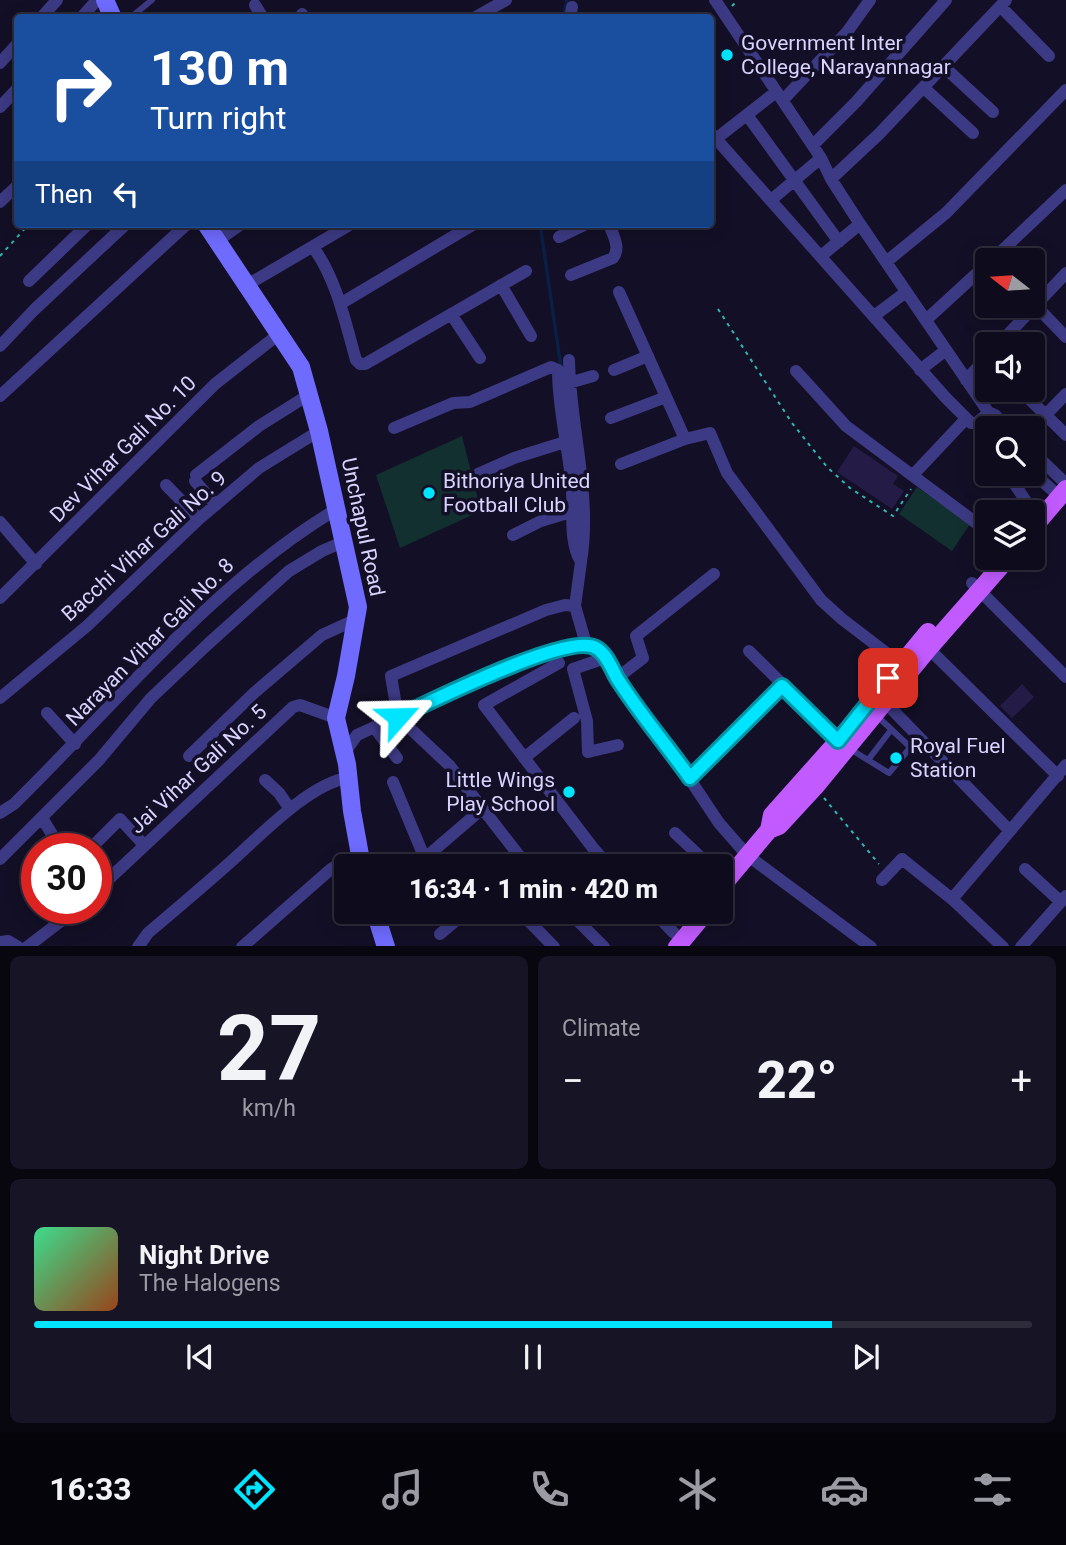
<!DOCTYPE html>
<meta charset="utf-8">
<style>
body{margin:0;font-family:Roboto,sans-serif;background:#171425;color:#f1f3f6;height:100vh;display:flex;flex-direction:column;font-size:26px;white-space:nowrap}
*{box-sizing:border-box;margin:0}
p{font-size:23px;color:#9b9ba3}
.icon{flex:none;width:38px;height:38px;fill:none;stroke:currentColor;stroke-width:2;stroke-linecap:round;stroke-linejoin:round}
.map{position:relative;height:946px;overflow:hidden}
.sheet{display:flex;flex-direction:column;gap:10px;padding:10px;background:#08060f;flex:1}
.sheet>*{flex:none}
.guide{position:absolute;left:14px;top:14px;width:700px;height:214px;border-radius:7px;box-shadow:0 4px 18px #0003,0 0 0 2px #2e2b3b;background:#1a4fa0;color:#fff;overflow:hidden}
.needle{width:46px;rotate:287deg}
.controls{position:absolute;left:975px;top:248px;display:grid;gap:14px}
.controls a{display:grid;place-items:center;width:70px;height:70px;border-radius:7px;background:#0e0b1c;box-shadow:0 4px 18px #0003,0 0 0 2px #2e2b3b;font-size:35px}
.speed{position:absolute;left:21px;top:833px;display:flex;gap:14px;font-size:35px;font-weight:700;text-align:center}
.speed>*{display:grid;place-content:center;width:91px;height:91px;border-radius:50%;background:#0e0b1c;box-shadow:0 4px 18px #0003,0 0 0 2px #2e2b3b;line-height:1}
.speed .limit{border:10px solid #d22;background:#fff;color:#111}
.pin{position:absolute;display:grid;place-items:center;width:60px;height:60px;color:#fff;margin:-30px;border-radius:14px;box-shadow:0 4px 10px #0006}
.me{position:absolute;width:77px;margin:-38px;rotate:65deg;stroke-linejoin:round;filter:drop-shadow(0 0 5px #0008)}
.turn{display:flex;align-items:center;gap:24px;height:147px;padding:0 21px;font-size:32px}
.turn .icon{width:91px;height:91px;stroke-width:2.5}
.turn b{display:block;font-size:49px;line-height:60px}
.then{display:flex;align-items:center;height:66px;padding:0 21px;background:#0003;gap:14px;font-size:26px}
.big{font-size:52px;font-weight:800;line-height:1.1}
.sheet .tile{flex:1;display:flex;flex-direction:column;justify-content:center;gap:10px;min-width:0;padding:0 24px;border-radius:10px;background:#171425}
.sheet .dial{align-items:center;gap:0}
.dial b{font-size:91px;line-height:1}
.song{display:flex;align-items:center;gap:21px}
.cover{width:84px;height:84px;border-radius:10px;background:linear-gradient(135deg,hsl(150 70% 55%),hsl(20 70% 35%))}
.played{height:7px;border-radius:4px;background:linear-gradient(90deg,#00e5ff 80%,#2e2b3b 80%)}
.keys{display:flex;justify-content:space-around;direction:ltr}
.heat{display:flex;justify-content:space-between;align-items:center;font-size:38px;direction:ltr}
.sheet .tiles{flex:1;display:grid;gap:10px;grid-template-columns:1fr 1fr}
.tile:last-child{grid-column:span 2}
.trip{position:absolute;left:334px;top:854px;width:399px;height:70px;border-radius:7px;background:#0e0b1c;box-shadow:0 4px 18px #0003,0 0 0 2px #2e2b3b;font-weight:800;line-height:70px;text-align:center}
.tab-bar{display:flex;height:112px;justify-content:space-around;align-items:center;background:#06040b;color:#9b9ba3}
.tab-bar .icon{width:49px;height:49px}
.tab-bar .on{color:#00e5ff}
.tab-bar b{font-size:32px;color:#f1f3f6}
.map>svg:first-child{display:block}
</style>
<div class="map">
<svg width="1066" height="947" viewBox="0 0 1066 947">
<rect width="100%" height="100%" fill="#130f26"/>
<!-- green -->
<path fill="#12302f" d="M462 436 481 511 400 548 376 475Z
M917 487 970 524 952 551 899 514Z"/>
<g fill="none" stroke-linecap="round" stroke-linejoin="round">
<!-- stream -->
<path stroke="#0a1f44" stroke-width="3.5" d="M563 18 567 0
M540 224 561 367"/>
</g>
<!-- building -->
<path fill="#241b47" d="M854 446 898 476 893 484 904 491 892 509 837 472Z
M1022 684 1034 697 1012 718 1000 706Z"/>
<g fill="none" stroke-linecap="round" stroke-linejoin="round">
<!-- path -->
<path stroke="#2fb8b0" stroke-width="2" stroke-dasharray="3.5 5" stroke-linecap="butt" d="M732 6 738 0
M0 256 29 224
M718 309 792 423 827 467 850 488 893 516 911 489
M824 798 879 864"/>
<!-- lane -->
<path stroke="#3d3a85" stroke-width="6" d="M130 18 152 0
M850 749 889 773 909 749V746L876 715
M868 760 891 730"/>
<!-- street -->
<path stroke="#3d3a85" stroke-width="12" d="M715 0 821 158 831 179 860 224 985 407 988 412 984 417 989 429
M255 5 263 18
M1000 6 1049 56
M302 14 304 18
M41 18 57 0
M81 18 97 0
M474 18 506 0
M570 18 572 7
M0 63 18 43
M943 66 993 112
M924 88 973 133
M783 100 847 32 870 0
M0 107 18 88
M747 115 839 242
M710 132 946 398 971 423H976L984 417
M717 138 776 92
M813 145 856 102 946 0
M831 179 879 134 1006 0
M771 200 821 158
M0 202 18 185
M559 237 586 224
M217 241 241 224
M313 247C337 280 345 322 356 360L360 364H365L526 271
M821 256 860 224
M991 261 1066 190
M886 262 946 213 1066 90
M571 275 613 258C621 248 613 235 609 224
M29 281 88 224
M247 285 351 224
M501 285 531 336
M619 292 685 439
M340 304 474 224
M1035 305 1066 337
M451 314 480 358
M874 316 906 292
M926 320 987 264
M998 345 1066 273
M0 346 34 310 126 224
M569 360C570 427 592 495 581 562
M614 370 648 356
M920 370 946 350
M796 371 846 426 987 531
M966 380 987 357
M569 383 593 376
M1021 391 1066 435
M0 396 187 224
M988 412 995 415 1009 429
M611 418 666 397
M394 428 453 403 470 402 551 367 558 370C558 407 567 442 571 478 575 505 567 539 581 562L575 606 586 644 601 650 627 693 675 757 719 823 747 855 871 947
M1032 429 1066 394
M1032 451 1061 479
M621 464 685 439 710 433 727 473 821 600 842 619 906 668
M1032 472 1060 497
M478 474 514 458 565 442
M1008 474 1033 512
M196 475 259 426 310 394
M913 475 962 423
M195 481 216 505
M166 485 199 519
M0 522 36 564
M513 535 541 521 574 511
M972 583 1066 677
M0 598 215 384 279 334
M923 643 1058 776
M749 651 843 744
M605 658 573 669 587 721 588 752 618 745
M559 663 484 705 593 848 609 866
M617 678 643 658 636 636 714 574
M0 698 87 626 199 519 259 468 319 431
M881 698 1010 831
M47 713 75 744
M374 727 397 758
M345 752 357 735 474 682 558 648 586 644
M189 756 254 693 322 635 357 619
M524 758 574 718
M689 778 782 686
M265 780 279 793 290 809
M393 782 425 859
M0 813 14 804C117 703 211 585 335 510
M42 818 61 849
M675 833 710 866
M90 849 120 819 144 845
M0 859 99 760 151 698 208 644 289 571 322 551 343 542
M418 864 482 809
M527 866 449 765 398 717 391 676 546 610 565 605 575 606
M1025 869 1061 902
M882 880 902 859 952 899 1003 947
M96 891 293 707 300 705 336 718
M952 899 1066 765
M569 912 604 947
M654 912 674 933
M522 914 554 947
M440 934 466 912
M0 942 8 941 18 947
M27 947 78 908
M138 947 148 933C174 911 200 889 226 866 256 840 309 783 348 778
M242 947 331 869 347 859 359 855
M1021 947 1066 896"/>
<!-- secondary -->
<path stroke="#6f6bff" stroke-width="18" d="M105 0 113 18
M206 224 301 367 319 431 358 607 346 676 336 718 347 764 352 811 362 866
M375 912 386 947"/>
<!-- primary -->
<path stroke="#c25bff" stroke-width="18" d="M1032 529 1066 489
M769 830 772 815 838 741 928 632
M721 894 725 890 727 880 769 830 779 826 815 787 929 648 1008 558
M677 947 706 912"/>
</g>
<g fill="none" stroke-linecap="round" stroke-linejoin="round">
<defs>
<path id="route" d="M398 717C430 702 569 632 596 648 606 653 612 669 617 678 639 713 666 744 690 778L782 686 838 741 888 678"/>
</defs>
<!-- route casing -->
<use href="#route" stroke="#0095a6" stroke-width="18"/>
<!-- route -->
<use href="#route" stroke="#00e5ff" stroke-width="12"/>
</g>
<!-- markers -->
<g fill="#00e5ff" stroke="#130f26" stroke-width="2.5">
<circle cx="727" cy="55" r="7"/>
<circle cx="429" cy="493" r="7"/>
<circle cx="896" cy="758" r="7"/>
<circle cx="569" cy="792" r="7"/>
</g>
<g text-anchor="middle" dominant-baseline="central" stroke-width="7" stroke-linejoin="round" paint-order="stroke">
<!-- poi labels -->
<g font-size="21" fill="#d9d4ff" stroke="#130f26" text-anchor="start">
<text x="741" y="43">Government Inter<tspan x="741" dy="24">College, Narayannagar</tspan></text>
<text x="443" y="481">Bithoriya United<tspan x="443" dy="24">Football Club</tspan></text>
<text x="910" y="746">Royal Fuel<tspan x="910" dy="24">Station</tspan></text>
<text x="555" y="780" text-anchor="end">Little Wings<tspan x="555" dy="24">Play School</tspan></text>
</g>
<!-- street labels -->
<g font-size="21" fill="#d9d4ff" stroke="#130f26">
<text transform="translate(123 449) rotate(-45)">Dev Vihar Gali No. 10</text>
<text transform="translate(363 527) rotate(78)">Unchapul Road</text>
<text transform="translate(144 546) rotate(-42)">Bacchi Vihar Gali No. 9</text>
<text transform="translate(150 642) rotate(-45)">Narayan Vihar Gali No. 8</text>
<text transform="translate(198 769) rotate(-43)">Jai Vihar Gali No. 5</text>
</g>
</g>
</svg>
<div class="controls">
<a><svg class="needle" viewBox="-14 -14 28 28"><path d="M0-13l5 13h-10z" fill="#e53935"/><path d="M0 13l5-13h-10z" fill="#9b9ba3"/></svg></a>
<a><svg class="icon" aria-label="sound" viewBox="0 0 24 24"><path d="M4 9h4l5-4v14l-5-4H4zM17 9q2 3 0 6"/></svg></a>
<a><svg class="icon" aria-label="search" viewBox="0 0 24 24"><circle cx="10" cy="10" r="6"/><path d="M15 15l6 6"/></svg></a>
<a><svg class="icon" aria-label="layers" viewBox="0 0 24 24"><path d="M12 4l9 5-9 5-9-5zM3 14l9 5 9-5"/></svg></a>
</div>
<div class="speed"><div class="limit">30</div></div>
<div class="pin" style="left:888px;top:678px;background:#d93025"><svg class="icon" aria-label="arrive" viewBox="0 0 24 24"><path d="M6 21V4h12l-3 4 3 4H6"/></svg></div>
<svg class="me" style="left:398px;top:717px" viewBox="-20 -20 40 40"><path d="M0-17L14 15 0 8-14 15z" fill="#00e5ff" stroke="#fff" stroke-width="4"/></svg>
<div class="trip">16:34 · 1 min · 420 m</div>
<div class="guide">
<div class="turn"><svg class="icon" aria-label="right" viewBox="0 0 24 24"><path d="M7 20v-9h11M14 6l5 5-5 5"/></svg><div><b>130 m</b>Turn right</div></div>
<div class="then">Then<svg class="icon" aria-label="left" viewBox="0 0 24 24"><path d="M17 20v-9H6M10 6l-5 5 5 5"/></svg></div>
</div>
</div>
<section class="sheet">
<div class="tiles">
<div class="tile dial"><b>27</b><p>km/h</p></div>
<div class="tile"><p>Climate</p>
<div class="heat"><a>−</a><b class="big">22°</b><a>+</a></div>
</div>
<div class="tile">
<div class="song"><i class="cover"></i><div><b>Night Drive</b><p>The Halogens</p></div></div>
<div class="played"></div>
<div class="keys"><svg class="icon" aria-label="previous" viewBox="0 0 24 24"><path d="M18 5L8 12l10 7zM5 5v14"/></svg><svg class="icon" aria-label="pause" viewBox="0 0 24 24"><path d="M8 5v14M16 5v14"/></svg><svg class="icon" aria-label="next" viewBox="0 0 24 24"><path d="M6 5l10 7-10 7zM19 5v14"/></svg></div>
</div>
</div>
</section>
<nav class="tab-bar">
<b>16:33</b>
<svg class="icon on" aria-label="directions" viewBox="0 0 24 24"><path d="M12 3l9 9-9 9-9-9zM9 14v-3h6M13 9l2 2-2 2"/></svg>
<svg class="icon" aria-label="music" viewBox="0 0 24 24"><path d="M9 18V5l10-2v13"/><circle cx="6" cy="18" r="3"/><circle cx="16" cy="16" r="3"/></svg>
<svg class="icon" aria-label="phone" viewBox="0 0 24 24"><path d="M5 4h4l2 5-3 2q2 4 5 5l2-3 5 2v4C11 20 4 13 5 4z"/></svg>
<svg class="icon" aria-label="climate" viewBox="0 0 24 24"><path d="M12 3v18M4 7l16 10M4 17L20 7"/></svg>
<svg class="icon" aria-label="car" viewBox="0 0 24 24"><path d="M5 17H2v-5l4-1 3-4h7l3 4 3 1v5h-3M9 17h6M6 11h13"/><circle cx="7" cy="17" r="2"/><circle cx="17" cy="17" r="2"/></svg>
<svg class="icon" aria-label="filters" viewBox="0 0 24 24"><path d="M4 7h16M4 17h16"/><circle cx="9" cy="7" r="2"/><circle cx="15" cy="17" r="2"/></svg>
</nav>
